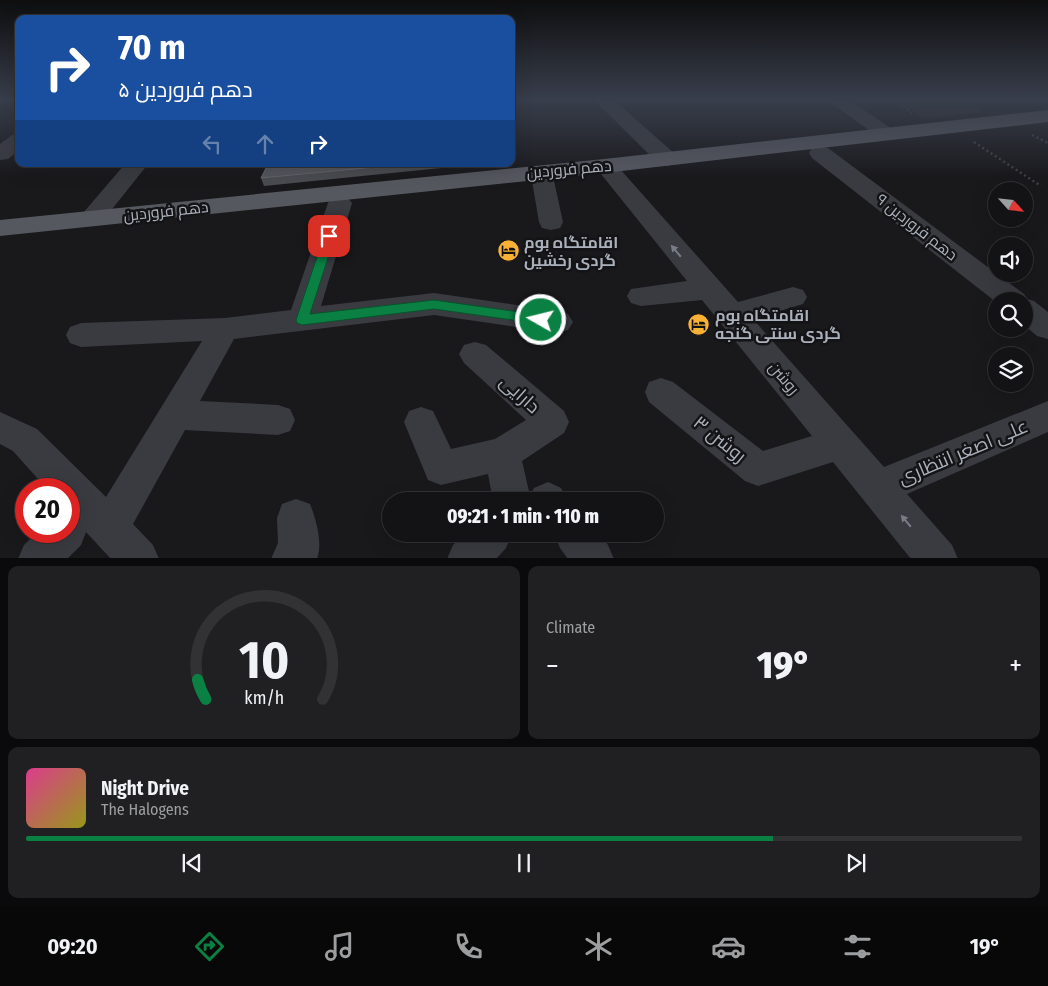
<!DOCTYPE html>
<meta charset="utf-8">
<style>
body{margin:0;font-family:"Fira Sans Condensed",Cairo,sans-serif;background:#202022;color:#f1f3f6;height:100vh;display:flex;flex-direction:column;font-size:19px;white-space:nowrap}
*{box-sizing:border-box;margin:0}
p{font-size:16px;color:#9d9ea0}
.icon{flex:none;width:28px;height:28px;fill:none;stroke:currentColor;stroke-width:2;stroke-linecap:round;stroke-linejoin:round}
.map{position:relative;height:558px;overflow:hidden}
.details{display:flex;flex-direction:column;gap:8px;padding:8px;background:#0a0a0c;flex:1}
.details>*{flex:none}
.guide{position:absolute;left:15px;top:15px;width:500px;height:152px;border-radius:10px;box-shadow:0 5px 20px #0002,0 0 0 1px #323234;background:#1a4fa0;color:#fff;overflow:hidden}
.needle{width:32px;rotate:117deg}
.tools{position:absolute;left:988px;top:182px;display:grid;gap:10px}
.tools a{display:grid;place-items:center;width:45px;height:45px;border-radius:50%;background:#131315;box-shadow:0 5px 20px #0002,0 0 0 1px #323234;font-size:25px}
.speed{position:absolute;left:15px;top:478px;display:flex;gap:10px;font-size:25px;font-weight:700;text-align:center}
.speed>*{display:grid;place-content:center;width:65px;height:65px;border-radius:50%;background:#131315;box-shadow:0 5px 20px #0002,0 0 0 1px #323234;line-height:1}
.speed .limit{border:8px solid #d22;background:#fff;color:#111}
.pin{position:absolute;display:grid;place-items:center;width:42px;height:42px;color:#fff;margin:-21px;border-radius:10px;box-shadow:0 2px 8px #0006}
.me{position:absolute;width:55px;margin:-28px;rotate:278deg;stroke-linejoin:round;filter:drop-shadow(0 0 4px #0008)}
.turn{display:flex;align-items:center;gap:18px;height:105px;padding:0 20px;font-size:22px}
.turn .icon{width:65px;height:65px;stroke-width:2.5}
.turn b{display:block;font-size:35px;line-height:42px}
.lanes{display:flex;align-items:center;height:48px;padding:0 20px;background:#0003;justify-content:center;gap:25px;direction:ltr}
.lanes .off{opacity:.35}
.big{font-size:38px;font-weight:800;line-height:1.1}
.details .card{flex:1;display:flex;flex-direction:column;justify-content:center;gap:8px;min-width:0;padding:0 18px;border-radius:10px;background:#202022}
.details .dial{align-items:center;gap:0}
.dial svg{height:130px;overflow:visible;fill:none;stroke:#323234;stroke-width:7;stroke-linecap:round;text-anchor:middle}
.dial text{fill:#f1f3f6;stroke:none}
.song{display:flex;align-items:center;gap:15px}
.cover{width:60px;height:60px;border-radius:8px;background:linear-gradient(135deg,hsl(330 70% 55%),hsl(60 70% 35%))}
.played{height:5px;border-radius:2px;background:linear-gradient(90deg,#0b8043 75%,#323234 75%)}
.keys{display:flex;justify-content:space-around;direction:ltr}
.heat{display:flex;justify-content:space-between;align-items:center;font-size:28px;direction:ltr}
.details .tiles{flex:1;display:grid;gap:8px;grid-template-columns:1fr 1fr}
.card:last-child{grid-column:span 2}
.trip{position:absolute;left:382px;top:492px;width:282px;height:50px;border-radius:25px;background:#131315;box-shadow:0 5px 20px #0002,0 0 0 1px #323234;font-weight:800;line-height:50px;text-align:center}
.tabs{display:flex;height:80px;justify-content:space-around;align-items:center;background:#080808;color:#9d9ea0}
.tabs .icon{width:35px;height:35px}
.tabs .current{color:#0b8043}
.tabs b{font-size:22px;color:#f1f3f6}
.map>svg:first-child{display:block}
</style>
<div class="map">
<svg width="1048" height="559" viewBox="0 0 1048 559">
<rect width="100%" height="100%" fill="#19191c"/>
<!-- built -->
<path fill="#252529" d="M899 100H965L982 112 924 119Z"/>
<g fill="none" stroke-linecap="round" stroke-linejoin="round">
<!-- path -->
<path stroke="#404248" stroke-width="2.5" stroke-dasharray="2 3" stroke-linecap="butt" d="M895 100 912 113
M1032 135 1048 143
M974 142 1041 186"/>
<!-- minor -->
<path fill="#3a3b41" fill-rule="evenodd" d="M594 100H614L675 154 678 159 675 164 667 166 659 164Z
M827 100H849L894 130 897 134 894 138 887 140 880 138Z
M19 133V150L8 159 0 160V144L12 135Z
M820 147 828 148 1024 294 1027 299 1034 301 1048 312V339L1037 336 1024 325V301L996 302 812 158 809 153 812 148Z
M125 164H148L101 223 92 226 83 223 80 218 83 213Z
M612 167 620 169 738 302 793 287 803 290 807 297 803 304 753 319 884 467 1048 401V432L907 494 952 545 958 559H911L833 462 758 486 745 481 649 402 645 392 649 382 661 378 673 382 763 451 812 436 702 300 641 306 631 303 627 296 631 289 687 281 601 174 604 169Z
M543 174 551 176 554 181 563 222 560 228 551 230 542 228 539 222 532 181 535 176Z
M340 196 348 198 352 203 321 306 434 293 558 311 568 314 573 322 568 330 558 333 434 315 234 339 200 401 278 405 290 409 295 420 290 431 278 435 185 430 133 524 153 545 159 559H111L86 532 81 545 67 559H18L24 545 38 531H69V489H47L13 451 0 444V412L37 429 106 497 202 341 81 347 70 343 66 335 70 327 81 323 225 318 291 310 328 203 332 198Z
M475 342 486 345 564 411 569 422 564 433 522 461 530 496 534 488 548 482 561 488 567 501H493L488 474 441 485 428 480 404 422 409 411 421 407 433 411 451 449 495 439 526 420 464 363 459 354 464 345Z
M296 499 310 504C316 519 323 543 317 559H271L278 543 277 518 282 504Z
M464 534H512L506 548 496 559H447L453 545Z
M554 534H599L608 545 614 559H568L560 548Z"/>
<!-- major -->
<path fill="#565860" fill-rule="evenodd" d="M1048 110V122L604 173 0 236V220L604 159Z"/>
</g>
<!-- wall -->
<path fill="#4a4c51" d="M268 164H480L264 186 261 178Z"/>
<!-- building -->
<path fill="#55575d" stroke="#62656c" d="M268 164H407L261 178Z"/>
<!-- one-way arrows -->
<defs><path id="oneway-solid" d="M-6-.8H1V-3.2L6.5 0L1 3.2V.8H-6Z" transform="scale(1.25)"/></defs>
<g fill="#787c85">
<use href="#oneway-solid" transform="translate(676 251) rotate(-130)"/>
<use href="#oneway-solid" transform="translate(906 521) rotate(-130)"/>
</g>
<!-- sky -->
<linearGradient id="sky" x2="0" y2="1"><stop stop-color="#0e0e0f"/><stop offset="0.56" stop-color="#383e4b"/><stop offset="1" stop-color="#383e4b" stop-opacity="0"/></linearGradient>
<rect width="1048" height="178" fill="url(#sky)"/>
<!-- route -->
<path fill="#0b8043" stroke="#07532c" d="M329 233 335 236 310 314 434 300 541 315 547 320 541 324 434 309 302 325 297 323 296 320 324 236Z"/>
<!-- icons -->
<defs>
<symbol id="hotel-disc" viewBox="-11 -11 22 22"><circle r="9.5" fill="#f8b035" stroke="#141417"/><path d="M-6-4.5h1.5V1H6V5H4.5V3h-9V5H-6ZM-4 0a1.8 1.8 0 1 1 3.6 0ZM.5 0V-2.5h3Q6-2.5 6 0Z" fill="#111"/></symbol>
</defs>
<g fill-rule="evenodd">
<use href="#hotel-disc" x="496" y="238" width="25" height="25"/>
<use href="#hotel-disc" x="686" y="312" width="25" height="25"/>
</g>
<g text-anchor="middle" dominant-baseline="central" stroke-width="5" stroke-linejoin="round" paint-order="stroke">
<!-- street labels -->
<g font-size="16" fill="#abb1bc" stroke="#141417">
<text transform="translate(569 169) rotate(-5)">دهم فروردین</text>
<text transform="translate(166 211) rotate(-6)">دهم فروردین</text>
<text transform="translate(917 227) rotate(38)">دهم فروردین ۹</text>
<text transform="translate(784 378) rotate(49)">روشن</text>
</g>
<!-- poi labels -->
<g font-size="16" font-weight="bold" fill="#abb1bc" stroke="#141417" text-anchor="start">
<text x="524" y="242">اقامتگاه بوم<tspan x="524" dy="18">گردی رخشین</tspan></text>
<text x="715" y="315">اقامتگاه بوم<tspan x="715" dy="18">گردی سنتی گنجه</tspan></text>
</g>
<!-- near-street labels -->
<g font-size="19" fill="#abb1bc" stroke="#141417">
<text transform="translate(520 394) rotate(42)">دارایی</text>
<text transform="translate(720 439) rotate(39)">روشن ۳</text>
<text transform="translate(963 452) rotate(-23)">علی اصغر انتظاری</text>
</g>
</g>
</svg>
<div class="tools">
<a><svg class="needle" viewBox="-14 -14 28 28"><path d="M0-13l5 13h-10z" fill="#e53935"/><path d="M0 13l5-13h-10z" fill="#9d9ea0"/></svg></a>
<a><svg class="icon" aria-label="sound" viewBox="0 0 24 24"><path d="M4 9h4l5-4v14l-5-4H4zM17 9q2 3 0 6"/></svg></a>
<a><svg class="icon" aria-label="search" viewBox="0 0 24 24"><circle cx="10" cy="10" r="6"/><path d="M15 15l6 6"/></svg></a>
<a><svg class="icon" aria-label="layers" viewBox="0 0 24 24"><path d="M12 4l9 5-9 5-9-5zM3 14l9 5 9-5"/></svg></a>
</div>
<div class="speed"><div class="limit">20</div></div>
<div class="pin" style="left:329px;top:236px;background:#d93025"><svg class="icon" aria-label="arrive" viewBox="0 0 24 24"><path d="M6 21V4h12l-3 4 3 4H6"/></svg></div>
<svg class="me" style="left:541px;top:320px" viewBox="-20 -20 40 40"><circle r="17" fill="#0b8043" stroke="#fff" stroke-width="3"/><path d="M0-11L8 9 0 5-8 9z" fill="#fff"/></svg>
<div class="trip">09:21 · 1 min · 110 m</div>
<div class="guide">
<div class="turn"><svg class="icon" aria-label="right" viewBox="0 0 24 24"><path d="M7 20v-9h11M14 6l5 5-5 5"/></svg><div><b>70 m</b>دهم فروردین ۵</div></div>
<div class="lanes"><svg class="icon off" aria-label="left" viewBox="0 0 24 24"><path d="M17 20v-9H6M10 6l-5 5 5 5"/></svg><svg class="icon off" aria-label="ahead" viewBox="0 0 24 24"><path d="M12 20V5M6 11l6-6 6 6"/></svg><svg class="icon" aria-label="right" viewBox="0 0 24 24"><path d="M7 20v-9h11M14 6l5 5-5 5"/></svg></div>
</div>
</div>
<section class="details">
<div class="tiles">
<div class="card dial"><svg viewBox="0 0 100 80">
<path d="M14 69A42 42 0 1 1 86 69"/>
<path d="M14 69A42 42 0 0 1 9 57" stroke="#0b8043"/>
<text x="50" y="56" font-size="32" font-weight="700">10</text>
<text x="50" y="72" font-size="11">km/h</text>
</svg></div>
<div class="card"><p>Climate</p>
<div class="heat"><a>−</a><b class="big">19°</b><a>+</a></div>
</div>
<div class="card">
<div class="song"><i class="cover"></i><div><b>Night Drive</b><p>The Halogens</p></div></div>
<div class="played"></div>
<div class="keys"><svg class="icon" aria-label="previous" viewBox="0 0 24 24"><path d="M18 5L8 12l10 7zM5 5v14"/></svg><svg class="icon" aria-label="pause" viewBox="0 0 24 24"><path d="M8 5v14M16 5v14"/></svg><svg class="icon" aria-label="next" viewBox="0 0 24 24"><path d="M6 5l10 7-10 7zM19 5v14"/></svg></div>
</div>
</div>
</section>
<nav class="tabs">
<b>09:20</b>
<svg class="icon current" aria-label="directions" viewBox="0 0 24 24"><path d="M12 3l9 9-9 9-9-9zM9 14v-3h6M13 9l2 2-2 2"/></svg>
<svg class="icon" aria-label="music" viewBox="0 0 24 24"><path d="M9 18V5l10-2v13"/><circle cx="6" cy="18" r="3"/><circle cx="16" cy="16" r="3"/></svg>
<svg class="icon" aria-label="phone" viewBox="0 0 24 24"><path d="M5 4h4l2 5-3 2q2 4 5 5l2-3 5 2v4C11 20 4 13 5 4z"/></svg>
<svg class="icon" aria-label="climate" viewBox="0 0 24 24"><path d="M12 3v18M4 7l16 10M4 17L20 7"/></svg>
<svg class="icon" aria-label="car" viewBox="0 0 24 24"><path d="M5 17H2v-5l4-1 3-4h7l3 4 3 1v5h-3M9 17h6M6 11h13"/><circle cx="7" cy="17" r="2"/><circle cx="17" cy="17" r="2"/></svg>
<svg class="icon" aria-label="filters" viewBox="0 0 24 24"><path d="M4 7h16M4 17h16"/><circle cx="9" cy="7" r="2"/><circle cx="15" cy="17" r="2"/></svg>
<b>19°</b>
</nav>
